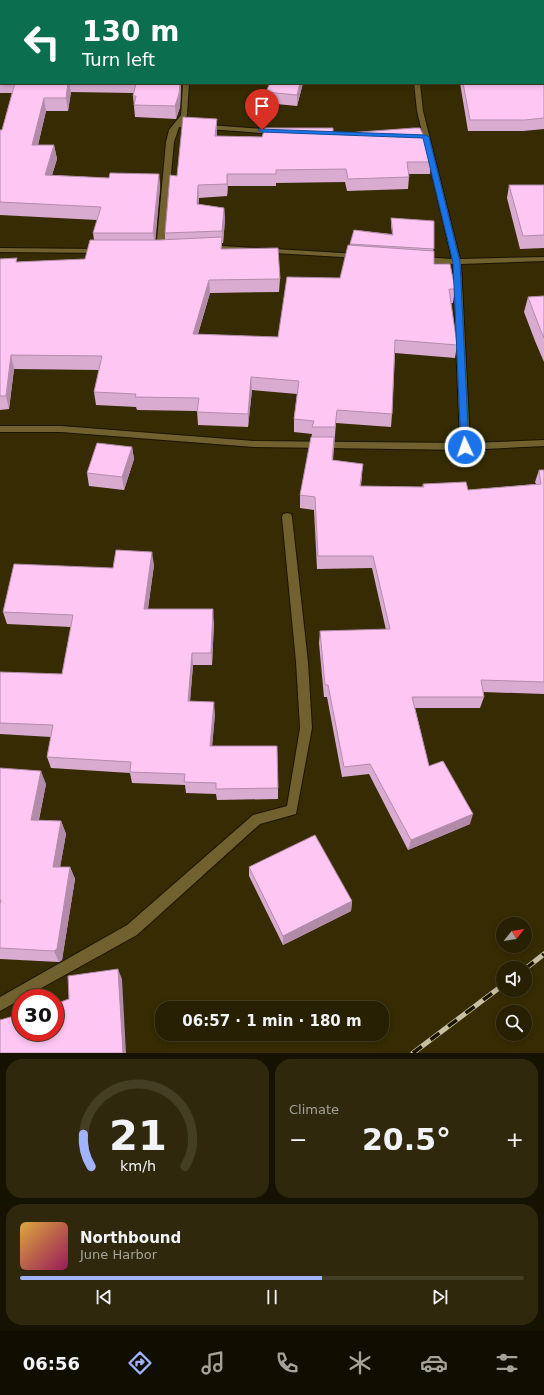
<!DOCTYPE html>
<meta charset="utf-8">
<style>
body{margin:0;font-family:"DejaVu Sans",sans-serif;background:#30280c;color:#f1f3f6;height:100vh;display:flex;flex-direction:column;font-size:15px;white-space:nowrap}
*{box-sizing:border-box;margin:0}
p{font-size:13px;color:#a5a399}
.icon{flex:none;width:22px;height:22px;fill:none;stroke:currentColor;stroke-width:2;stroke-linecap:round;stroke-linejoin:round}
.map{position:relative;height:1053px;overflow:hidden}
.sheet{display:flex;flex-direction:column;gap:6px;padding:6px;background:#161201;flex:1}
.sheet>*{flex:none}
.hud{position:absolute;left:0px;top:0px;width:544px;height:84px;box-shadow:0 2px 6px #0003,0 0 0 1px #443e24;background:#0b6e4f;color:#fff;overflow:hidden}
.needle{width:26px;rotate:60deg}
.fabs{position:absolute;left:496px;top:917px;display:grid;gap:8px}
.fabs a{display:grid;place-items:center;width:36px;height:36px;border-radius:50%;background:#282002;box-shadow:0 2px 6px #0003,0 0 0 1px #443e24;font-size:20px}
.speed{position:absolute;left:12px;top:989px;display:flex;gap:8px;font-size:20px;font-weight:700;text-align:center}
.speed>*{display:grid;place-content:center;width:52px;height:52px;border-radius:50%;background:#282002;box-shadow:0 2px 6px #0003,0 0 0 1px #443e24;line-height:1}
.speed .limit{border:6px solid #d22;background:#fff;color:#111}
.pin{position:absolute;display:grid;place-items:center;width:34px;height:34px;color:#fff;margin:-41px -17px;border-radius:50% 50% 50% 0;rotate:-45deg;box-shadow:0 0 4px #0007}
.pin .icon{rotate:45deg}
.me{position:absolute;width:44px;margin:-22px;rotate:357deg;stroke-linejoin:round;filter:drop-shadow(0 0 3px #0008)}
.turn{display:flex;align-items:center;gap:14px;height:84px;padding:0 16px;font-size:18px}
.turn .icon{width:52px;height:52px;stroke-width:2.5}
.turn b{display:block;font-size:28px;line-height:34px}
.big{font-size:30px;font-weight:700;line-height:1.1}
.sheet .card{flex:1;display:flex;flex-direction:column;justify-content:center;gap:6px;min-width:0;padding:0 14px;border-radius:16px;background:#30280c}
.sheet .dial{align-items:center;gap:0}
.dial svg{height:104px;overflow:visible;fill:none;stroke:#443e24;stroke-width:7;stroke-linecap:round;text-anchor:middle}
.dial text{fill:#f1f3f6;stroke:none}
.song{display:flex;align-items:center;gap:12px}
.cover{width:48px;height:48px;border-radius:6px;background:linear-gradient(135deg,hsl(40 70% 55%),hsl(330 70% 35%))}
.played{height:4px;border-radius:2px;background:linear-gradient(90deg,#a1b3fd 60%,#443e24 60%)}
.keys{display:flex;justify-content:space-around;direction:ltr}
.heat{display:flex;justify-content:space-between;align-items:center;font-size:22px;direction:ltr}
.sheet .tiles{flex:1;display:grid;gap:6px;grid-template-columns:1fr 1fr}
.card:last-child{grid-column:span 2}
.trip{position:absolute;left:155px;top:1001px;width:234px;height:40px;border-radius:16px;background:#282002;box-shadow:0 2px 6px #0003,0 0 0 1px #443e24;font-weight:700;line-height:40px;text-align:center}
.menu{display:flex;height:64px;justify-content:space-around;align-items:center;background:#100d01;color:#a5a399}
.menu .icon{width:28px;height:28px}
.menu .on{color:#a1b3fd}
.menu b{font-size:18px;color:#f1f3f6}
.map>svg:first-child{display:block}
</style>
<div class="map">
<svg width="544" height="1053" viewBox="0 0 544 1053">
<rect width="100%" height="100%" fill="#362b02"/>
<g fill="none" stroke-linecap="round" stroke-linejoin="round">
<defs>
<path id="minor" d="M7 0H13V1H7Z
M151 0H157V1H151Z
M0 18H1V22H0Z
M183 83H189L187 115 182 123 276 130 280 132 276 134 179 127 174 142 164 250 160 252 156 250 166 142 169 130 181 115Z
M414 83H420L423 111 460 259 544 257V261L461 264 470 443 544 440V446L465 450 254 447 61 432H0V426H61L254 441 460 443 453 264 422 263 418 260 422 257 452 259 417 111Z
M206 245 358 254 362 256 358 258 209 249 205 247Z
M0 248 101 249 105 251 101 253 0 252Z
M287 513 291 514 292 517 308 662 312 728 296 814 260 824 137 935 0 1011V997L127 925 253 815 287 806 300 728 296 662 282 517 283 514Z"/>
</defs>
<!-- minor casing -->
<use href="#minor" stroke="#1b1400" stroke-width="2"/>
<!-- minor -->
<use href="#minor" fill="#70612e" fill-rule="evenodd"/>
<defs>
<path id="rail" d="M525 969 544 954
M413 1053 503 985"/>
</defs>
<!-- rail casing -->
<use href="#rail" stroke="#c8bfa3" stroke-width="5"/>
<!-- rail -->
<use href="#rail" stroke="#1a1401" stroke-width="3.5" stroke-dasharray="11" stroke-linecap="butt"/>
</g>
<!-- wall -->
<path fill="#daabd1" d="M275 0H544V129L523 131H468L460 83H543V1H275Z
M0 23H1V83H181L180 107 176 119 135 117 133 96 134 93 71 92 68 111H46L38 145H54L57 159 52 175 109 178 159 174 160 187 155 240H165V233L177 176 217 131V136L262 137 333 134 431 162 430 174H409V177L408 189 347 191 345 182 276 183V186H228L227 196 199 198 198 204 224 208 225 220 223 243H222V249L280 279 279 292 210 293 198 334 278 337 340 278 350 245 354 230 392 234 391 225V218L434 221 433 251 434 264 455 289 453 303H451L457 345 455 358 395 353 392 414 391 427 336 423 333 460 362 476 361 486 422 487 423 484 468 490 536 484 535 482 539 470H544V694L483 692 484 697 480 708H415L429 766 470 824 408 850 369 774 342 777 327 697H324L319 643 320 631 386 630 372 568 317 569 314 510 300 508V495L312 434 294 432V419L297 394 252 390 248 427 198 425 197 411 137 410 136 407 96 405 94 392 99 370 14 369 9 409 0 410V259L18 262 85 259 94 240 93 233 97 220 0 215V130H2L12 93H0Z
M270 83H303L297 106 266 103V92Z
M509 185H544V248L520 249 507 198Z
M544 296V362L535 341 524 312 528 297Z
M132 447 134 459 124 490 89 486 87 473Z
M154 565 148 609 214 622 212 665H193L190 701 215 714 212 746 278 788V799L217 800 216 794 186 793 185 785 132 783 130 773 51 768 47 757 51 737 0 734V672L62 674 71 627 7 624 3 612 113 568Z
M0 768 46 784 39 820 61 821 66 834 60 867H70L75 879 62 960 59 962 0 959Z
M249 867 352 901 351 911 283 945 249 876Z"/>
<!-- shaded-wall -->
<path fill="#b28baa" d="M108 0H116L115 1H108Z
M68 83H69L71 92 68 111 66 98Z
M180 83H181L180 107 176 119 175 106Z
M300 83H303L297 106V95Z
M44 98 46 111 35 158 32 145Z
M217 119V131L216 149 215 136Z
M54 145 57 159 48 188 45 175Z
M159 174 160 187 155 246 153 233Z
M227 174 228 186 227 196Z
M198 185 199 198 198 216 197 204Z
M224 208 225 220 223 243 222 231Z
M222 237V250L221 249Z
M209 280 210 293 194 347 193 334Z
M11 355 14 369 9 409 6 396Z
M251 377 252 390 248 427V414Z
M132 447 134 459 124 490 122 477Z
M152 552 154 565 146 621 144 609Z
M213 609 214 622 212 665 211 653Z
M192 653 193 665 189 713 188 701Z
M214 702 215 714 211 758 210 746Z
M41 771 46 784 36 833 31 820Z
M473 814 470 824 408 850 411 840Z
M61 821 66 834 58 879 53 867Z
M70 867 75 879 62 960 59 962 54 951Z
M352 901 351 911 283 945V936Z
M118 969 122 979 126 1053H123Z"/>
<!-- building -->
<path fill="#fec7f3" stroke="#b28baa" d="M23 0H108V1H23Z
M276 0H544V118L525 120H470L463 83H543V1H276Z
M0 23H1V80H0Z
M15 83H68L66 98H44L32 145H54L45 175 109 178 110 173 159 174 153 233H93L101 207 0 202V130H2Z
M136 83H180L179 94 175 106 134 105 136 96H133Z
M270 83H300L297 95 266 92Z
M183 117 217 119 215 136 262 137 265 128H333V134L414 128H420L427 143 431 162H407L409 177 348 179 346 169 276 170V174H227V184L198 185 197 204 224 208 222 231 165 233 170 175 177 176Z
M509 185H544V235L523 236Z
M391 218 434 221V249L350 244 354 230 393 235Z
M222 237 221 249 278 248 280 279 209 280 193 334 278 337 287 277 340 278 348 245 434 251V264H450L455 289H449L457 345 395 340 392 414 337 410 335 427H312L314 421 294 419 299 381 251 377 248 414 197 412 199 398 135 397 136 394 94 392 102 356 11 355 6 396H0V259L17 258 16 262 85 259 90 240H159Z
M544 296V338L539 326 528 297Z
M311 437H334L332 460 363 464 360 486 424 487 423 484 466 482 468 490 541 484 539 470H544V682L481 680 484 697H412L429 766 443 761 473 814 411 840 370 764 344 767 328 685H325L320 631 390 629 373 556H318L315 497 300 495Z
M97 443 132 447 122 477 87 473Z
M116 550 152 552 144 609H213L211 653H192L188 701 214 702 210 746H277L278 788 216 789V783L184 782 185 774 130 772 131 762 47 757 53 725 0 723V672L62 674 73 615 3 612 14 564 113 568Z
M0 768 41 771 31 820 61 821 53 867H70L57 949 54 951 0 948V904L1 900H0Z
M315 835 352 901 283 936 249 867Z
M118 969 123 1053H0V1020L21 1014V1032H55V1004L69 999 68 976Z"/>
<!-- route -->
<path fill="#1a73e8" stroke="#114b97" d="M259 129 426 135 429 137 460 262 469 447 468 449H462L461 447 453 262 423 138 262 132 258 130Z"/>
</svg>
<div class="fabs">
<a><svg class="needle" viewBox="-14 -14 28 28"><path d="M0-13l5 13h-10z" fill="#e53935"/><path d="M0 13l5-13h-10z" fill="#a5a399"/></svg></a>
<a><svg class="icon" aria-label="sound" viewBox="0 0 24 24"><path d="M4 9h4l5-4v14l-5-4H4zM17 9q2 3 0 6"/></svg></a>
<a><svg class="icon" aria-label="search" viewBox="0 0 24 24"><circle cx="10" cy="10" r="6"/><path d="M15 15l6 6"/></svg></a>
</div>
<div class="speed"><div class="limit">30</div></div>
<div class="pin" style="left:262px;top:130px;background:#d93025"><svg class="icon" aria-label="arrive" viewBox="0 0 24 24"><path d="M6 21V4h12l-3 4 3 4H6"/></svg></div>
<svg class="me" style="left:465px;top:447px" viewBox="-20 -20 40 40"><circle r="17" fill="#1a73e8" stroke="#fff" stroke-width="3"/><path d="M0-11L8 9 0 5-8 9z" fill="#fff"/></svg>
<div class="trip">06:57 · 1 min · 180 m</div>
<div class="hud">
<div class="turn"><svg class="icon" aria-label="left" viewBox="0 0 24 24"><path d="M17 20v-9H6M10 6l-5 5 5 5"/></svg><div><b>130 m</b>Turn left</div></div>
</div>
</div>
<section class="sheet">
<div class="tiles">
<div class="card dial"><svg viewBox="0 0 100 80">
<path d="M14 69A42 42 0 1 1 86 69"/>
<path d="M14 69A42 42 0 0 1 8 44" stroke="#a1b3fd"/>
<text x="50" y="56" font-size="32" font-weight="700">21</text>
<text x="50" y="72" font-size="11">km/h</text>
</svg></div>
<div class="card"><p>Climate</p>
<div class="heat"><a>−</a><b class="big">20.5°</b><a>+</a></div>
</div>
<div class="card">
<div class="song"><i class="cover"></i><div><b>Northbound</b><p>June Harbor</p></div></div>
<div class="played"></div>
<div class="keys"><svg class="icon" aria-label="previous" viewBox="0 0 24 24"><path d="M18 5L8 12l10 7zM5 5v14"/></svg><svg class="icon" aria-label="pause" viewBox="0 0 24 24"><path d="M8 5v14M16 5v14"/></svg><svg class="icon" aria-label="next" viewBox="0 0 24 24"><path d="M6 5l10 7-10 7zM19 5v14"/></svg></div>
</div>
</div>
</section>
<nav class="menu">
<b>06:56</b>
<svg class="icon on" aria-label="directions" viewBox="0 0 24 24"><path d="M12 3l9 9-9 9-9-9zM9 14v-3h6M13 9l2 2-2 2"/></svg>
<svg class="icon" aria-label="music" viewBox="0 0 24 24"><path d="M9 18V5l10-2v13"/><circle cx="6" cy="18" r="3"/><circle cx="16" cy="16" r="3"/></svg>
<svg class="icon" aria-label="phone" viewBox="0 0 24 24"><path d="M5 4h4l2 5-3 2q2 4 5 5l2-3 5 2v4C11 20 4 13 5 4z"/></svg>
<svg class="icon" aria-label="climate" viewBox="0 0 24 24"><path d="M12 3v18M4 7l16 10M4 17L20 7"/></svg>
<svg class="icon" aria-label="car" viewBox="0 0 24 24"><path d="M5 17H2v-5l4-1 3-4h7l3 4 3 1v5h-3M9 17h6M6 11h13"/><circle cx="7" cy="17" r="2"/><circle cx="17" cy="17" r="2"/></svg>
<svg class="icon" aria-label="filters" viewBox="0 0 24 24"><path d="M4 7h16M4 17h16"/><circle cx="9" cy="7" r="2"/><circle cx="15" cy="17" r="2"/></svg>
</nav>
